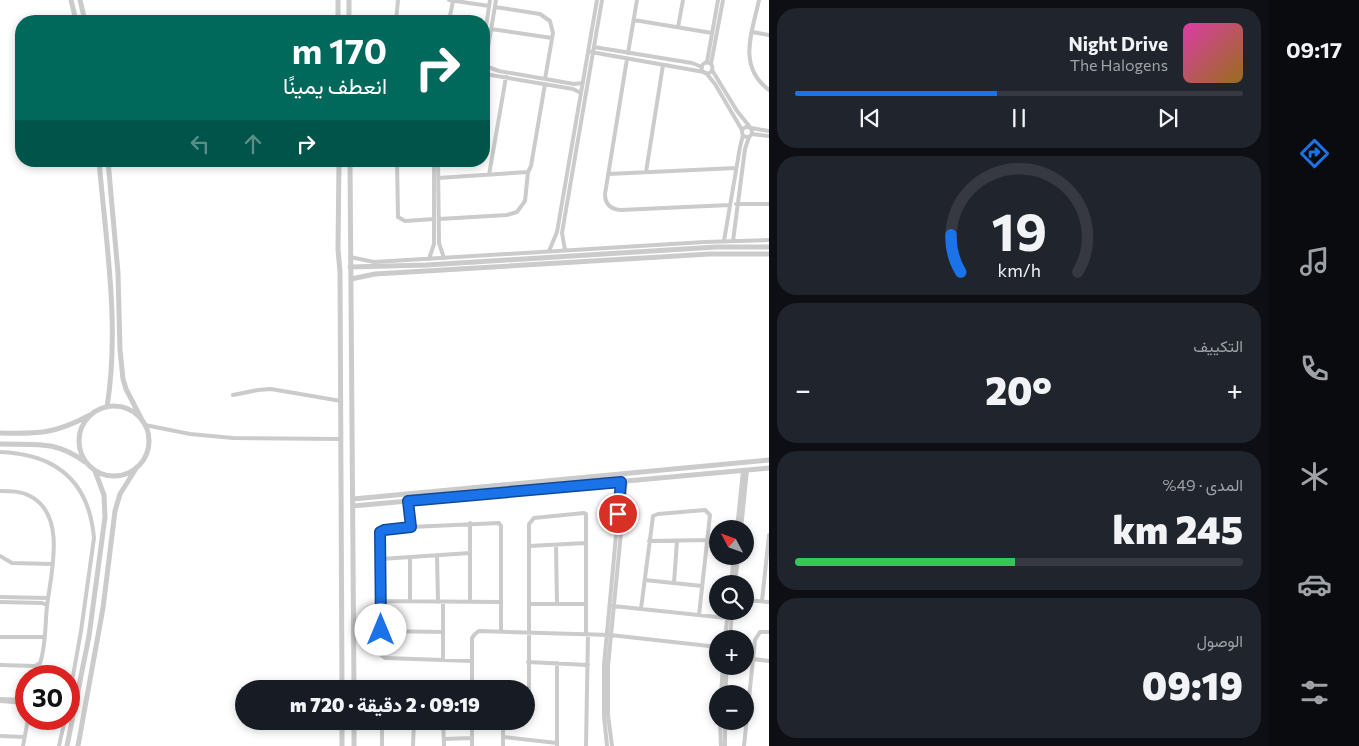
<!DOCTYPE html>
<html lang="ar">
<meta charset="utf-8">
<style>
body{margin:0;font-family:Commissioner,Vazirmatn,sans-serif;background:#20242c;color:#f1f3f6;direction:rtl;height:100vh;display:flex;flex-direction:column;font-size:19px;white-space:nowrap}
*{box-sizing:border-box;margin:0}
p{font-size:16px;color:#9ea1a6}
.icon{flex:none;width:28px;height:28px;fill:none;stroke:currentColor;stroke-width:2;stroke-linecap:round;stroke-linejoin:round}
.map{position:relative;flex:1;overflow:hidden;direction:ltr}
.side{display:flex;flex-direction:column;gap:8px;padding:8px;background:#0d0f14;width:500px}
.side>*{flex:none}
.guide{position:absolute;left:15px;top:15px;width:475px;height:152px;border-radius:20px;box-shadow:0 2px 8px #0003;direction:rtl;background:#00695c;color:#fff;overflow:hidden}
.needle{width:32px;rotate:311deg}
.tools{position:absolute;left:709px;top:520px;display:grid;gap:10px}
.tools a{display:grid;place-items:center;width:45px;height:45px;border-radius:50%;background:#171b24;box-shadow:0 2px 8px #0003;font-size:25px}
.speed{position:absolute;left:15px;top:665px;display:flex;gap:10px;font-size:25px;font-weight:700;text-align:center}
.speed>*{display:grid;place-content:center;width:65px;height:65px;border-radius:50%;background:#171b24;box-shadow:0 2px 8px #0003;line-height:1}
.speed .limit{border:8px solid #d22;background:#fff;color:#111}
.pin{position:absolute;display:grid;place-items:center;width:42px;height:42px;color:#fff;margin:-21px;border:2px solid #fff;border-radius:50%;box-shadow:0 1px 5px #0007}
.me{position:absolute;width:55px;margin:-28px;rotate:0deg;stroke-linejoin:round;filter:drop-shadow(0 0 4px #0008)}
.turn{display:flex;align-items:center;gap:18px;height:105px;padding:0 20px;font-size:22px}
.turn .icon{width:65px;height:65px;stroke-width:2.5}
.turn b{display:block;font-size:35px;line-height:42px}
.lanes{display:flex;align-items:center;height:48px;padding:0 20px;background:#0003;justify-content:center;gap:25px;direction:ltr}
.lanes .off{opacity:.35}
.big{font-size:38px;font-weight:800;line-height:1.1}
.side .card{flex:1;display:flex;flex-direction:column;justify-content:center;gap:8px;min-width:0;padding:0 18px;border-radius:20px;background:#20242c}
.side .dial{align-items:center;gap:0}
.dial svg{height:130px;overflow:visible;fill:none;stroke:#363941;stroke-width:7;stroke-linecap:round;text-anchor:middle}
.dial text{fill:#f1f3f6;stroke:none}
.song{display:flex;align-items:center;gap:15px}
.cover{width:60px;height:60px;border-radius:8px;background:linear-gradient(135deg,hsl(320 70% 55%),hsl(40 70% 35%))}
.played{height:5px;border-radius:2px;background:linear-gradient(90deg,#1a73e8 45%,#363941 45%)}
.keys{display:flex;justify-content:space-around;direction:ltr}
.heat{display:flex;justify-content:space-between;align-items:center;font-size:28px;direction:ltr}
.charge{height:8px;border-radius:4px;background:linear-gradient(90deg,#34c759 49%,#363941 0)}
.trip{position:absolute;left:235px;top:680px;width:300px;height:50px;border-radius:25px;background:#171b24;box-shadow:0 2px 8px #0003;font-weight:800;line-height:50px;text-align:center;direction:rtl}
main{display:flex;flex:1;min-height:0}
.dock{display:flex;flex-direction:column;width:90px;justify-content:space-around;align-items:center;background:#090b0e;color:#9ea1a6}
.dock .icon{width:35px;height:35px}
.dock .active{color:#1a73e8}
.dock b{font-size:22px;color:#f1f3f6}
.map>svg:first-child{display:block}
</style>
<main>
<nav class="dock">
<b>09:17</b>
<svg class="icon active" aria-label="directions" viewBox="0 0 24 24"><path d="M12 3l9 9-9 9-9-9zM9 14v-3h6M13 9l2 2-2 2"/></svg>
<svg class="icon" aria-label="music" viewBox="0 0 24 24"><path d="M9 18V5l10-2v13"/><circle cx="6" cy="18" r="3"/><circle cx="16" cy="16" r="3"/></svg>
<svg class="icon" aria-label="phone" viewBox="0 0 24 24"><path d="M5 4h4l2 5-3 2q2 4 5 5l2-3 5 2v4C11 20 4 13 5 4z"/></svg>
<svg class="icon" aria-label="climate" viewBox="0 0 24 24"><path d="M12 3v18M4 7l16 10M4 17L20 7"/></svg>
<svg class="icon" aria-label="car" viewBox="0 0 24 24"><path d="M5 17H2v-5l4-1 3-4h7l3 4 3 1v5h-3M9 17h6M6 11h13"/><circle cx="7" cy="17" r="2"/><circle cx="17" cy="17" r="2"/></svg>
<svg class="icon" aria-label="filters" viewBox="0 0 24 24"><path d="M4 7h16M4 17h16"/><circle cx="9" cy="7" r="2"/><circle cx="15" cy="17" r="2"/></svg>
</nav>
<section class="side">
<div class="card">
<div class="song"><i class="cover"></i><div><b>Night Drive</b><p>The Halogens</p></div></div>
<div class="played"></div>
<div class="keys"><svg class="icon" aria-label="previous" viewBox="0 0 24 24"><path d="M18 5L8 12l10 7zM5 5v14"/></svg><svg class="icon" aria-label="pause" viewBox="0 0 24 24"><path d="M8 5v14M16 5v14"/></svg><svg class="icon" aria-label="next" viewBox="0 0 24 24"><path d="M6 5l10 7-10 7zM19 5v14"/></svg></div>
</div>
<div class="card dial"><svg viewBox="0 0 100 80">
<path d="M14 69A42 42 0 1 1 86 69"/>
<path d="M14 69A42 42 0 0 1 8 46" stroke="#1a73e8"/>
<text x="50" y="56" font-size="32" font-weight="700">19</text>
<text x="50" y="72" font-size="11">km/h</text>
</svg></div>
<div class="card"><p>التكييف</p>
<div class="heat"><a>−</a><b class="big">20°</b><a>+</a></div>
</div>
<div class="card"><p>المدى · 49%</p><b class="big">245 km</b><div class="charge"></div></div>
<div class="card"><p>الوصول</p><b class="big">09:19</b></div>
</section>
<div class="map">
<svg width="769" height="746" viewBox="0 0 769 746">
<rect width="100%" height="100%" fill="#fff"/>
<g fill="none" stroke-linecap="round" stroke-linejoin="round">
<!-- minor -->
<path stroke="#cbcbcb" stroke-width="4" d="M449 0 489 6
M759 0C752 33 737 66 769 90
M495 7 540 14 550 21 553 33 545 79
M634 20 712 33
M396 21 398 0
M449 21 453 1
M678 27 683 0
M491 29 552 38
M752 32 769 35
M484 40 490 0
M594 47 692 63 702 67
M591 52 704 72
M628 53 637 0
M627 59 605 194C605 204 611 209 620 210L730 205
M707 62 718 0
M701.5 68a5.5 5.5 0 1 1 11 0a5.5 5.5 0 1 1-11 0Z
M487 64V54L496 0
M711 64 723 0
M488 67 499 71 574 84 583 83
M712 70 737 111 750 127
M706 73 715 84 742 130
M485 74 573 89 581 93
M742 132a5 5 0 1 1 10 0a5 5 0 1 1-10 0Z
M751 128 769 131
M752 134 769 136
M397 161 398 217 405 221 434 219
M438 161 439 243 444 258
M646 172 663 65
M608 174 736 168
M489 175 506 77
M438 178 528 172
M736 204H769
M439 219 507 215 517 212 525 201 528 172 531 166 545 84
M724 241 740 147 743 135
M733 241 745 149 749 137
M565 250 562 233 602 0
M549 251 557 232 597 0
M350 257 374 262 705 242 769 240
M429 259 434 244V161
M233 395 258 390 271 389 341 401
M145 425 190 434 233 438 341 439
M0 452C56 454 89 481 94 538L81 631 69 698
M0 491C10 491 21 491 30 496 67 515 51 573 47 606 45 625 46 646 40 663L35 666 0 665
M408 501 411 527
M470 523V602
M737 529 743 471
M741 529 747 470
M649 541 707 540
M556 545 557 604
M529 546 586 543
M437 555 438 602
M0 556 12 563 52 564
M410 557V601
M381 559 470 553
M645 580 702 586
M674 583 677 541
M731 584 734 556
M735 584 738 556
M0 597 48 598
M745 600 769 602
M381 601 501 602
M762 601 769 535
M0 602 42 603 47 605
M443 602V660
M530 604H586
M613 606 727 618
M641 609 653 516 658 514 705 510 710 515 699 615
M381 631 443 632
M0 637H44
M725 639 728 611
M730 639 732 611
M753 659 769 661
M472 661 385 658 381 655 380 534 382 530 411 527 499 523 501 526V632
M528 662 588 665
M557 663V746
M384 689 389 687 426 689
M472 689V638L475 634 479 631 610 635 718 647
M721 694 723 666
M725 694 727 666
M0 699 26 700
M0 701 26 703
M526 708 529 702V524L534 518 584 513 586 514V634
M443 721 444 746
M503 721V746
M720 721 721 746
M725 721V746
M0 736 25 737
M503 737 557 743
M444 739 472 738
M23 746 28 719
M59 746 65 719
M382 746V721
M413 746 414 721
M472 746V721
M586 746 588 634
M607 746 604 716V665L621 482
M612 746 608 715V666L626 481
M744 746 755 640 760 632H769"/>
<!-- tertiary -->
<path stroke="#cbcbcb" stroke-width="5" d="M71 0 76 21
M80 0 85 21
M338 0V21
M349 0V21
M99 161C106 243 120 326 107 407
M108 161 118 273 120 350 123 379 126 389 143 422
M339 161 338 249 340 272 342 689
M350 161 354 689
M350 267 427 265 716 247H769
M351 279 375 274 710 254H769
M79 441a35 35 0 1 1 70 0a35 35 0 1 1-70 0Z
M0 433C38 434 55 434 90 415
M0 444C36 445 55 440 85 462
M353 499 769 460
M353 506 769 468
M354 721V746
M67 746 89 636 105 517 104 495 95 471
M78 746 103 608 115 511 120 494 137 467
M342 746V721"/>
</g>
<g fill="none" stroke-linecap="round" stroke-linejoin="round">
<defs>
<path id="route" d="M381 630 380 532 384 530 411 527 408 501 621 482 618 514"/>
</defs>
<!-- route casing -->
<use href="#route" stroke="#114b97" stroke-width="12"/>
<!-- route -->
<use href="#route" stroke="#1a73e8" stroke-width="9"/>
</g>
</svg>
<div class="tools">
<a><svg class="needle" viewBox="-14 -14 28 28"><path d="M0-13l5 13h-10z" fill="#e53935"/><path d="M0 13l5-13h-10z" fill="#9ea1a6"/></svg></a>
<a><svg class="icon" aria-label="search" viewBox="0 0 24 24"><circle cx="10" cy="10" r="6"/><path d="M15 15l6 6"/></svg></a>
<a>+</a>
<a>−</a>
</div>
<div class="speed"><div class="limit">30</div></div>
<div class="pin" style="left:618px;top:514px;background:#d93025"><svg class="icon" aria-label="arrive" viewBox="0 0 24 24"><path d="M6 21V4h12l-3 4 3 4H6"/></svg></div>
<svg class="me" style="left:381px;top:630px" viewBox="-20 -20 40 40"><circle r="19" fill="#fff"/><path d="M0-13L10 11 0 6-10 11z" fill="#1a73e8"/></svg>
<div class="trip">09:19 · 2 دقيقة · 720 m</div>
<div class="guide">
<div class="turn"><svg class="icon" aria-label="right" viewBox="0 0 24 24"><path d="M7 20v-9h11M14 6l5 5-5 5"/></svg><div><b>170 m</b>انعطف يمينًا</div></div>
<div class="lanes"><svg class="icon off" aria-label="left" viewBox="0 0 24 24"><path d="M17 20v-9H6M10 6l-5 5 5 5"/></svg><svg class="icon off" aria-label="ahead" viewBox="0 0 24 24"><path d="M12 20V5M6 11l6-6 6 6"/></svg><svg class="icon" aria-label="right" viewBox="0 0 24 24"><path d="M7 20v-9h11M14 6l5 5-5 5"/></svg></div>
</div>
</div>
</main>
